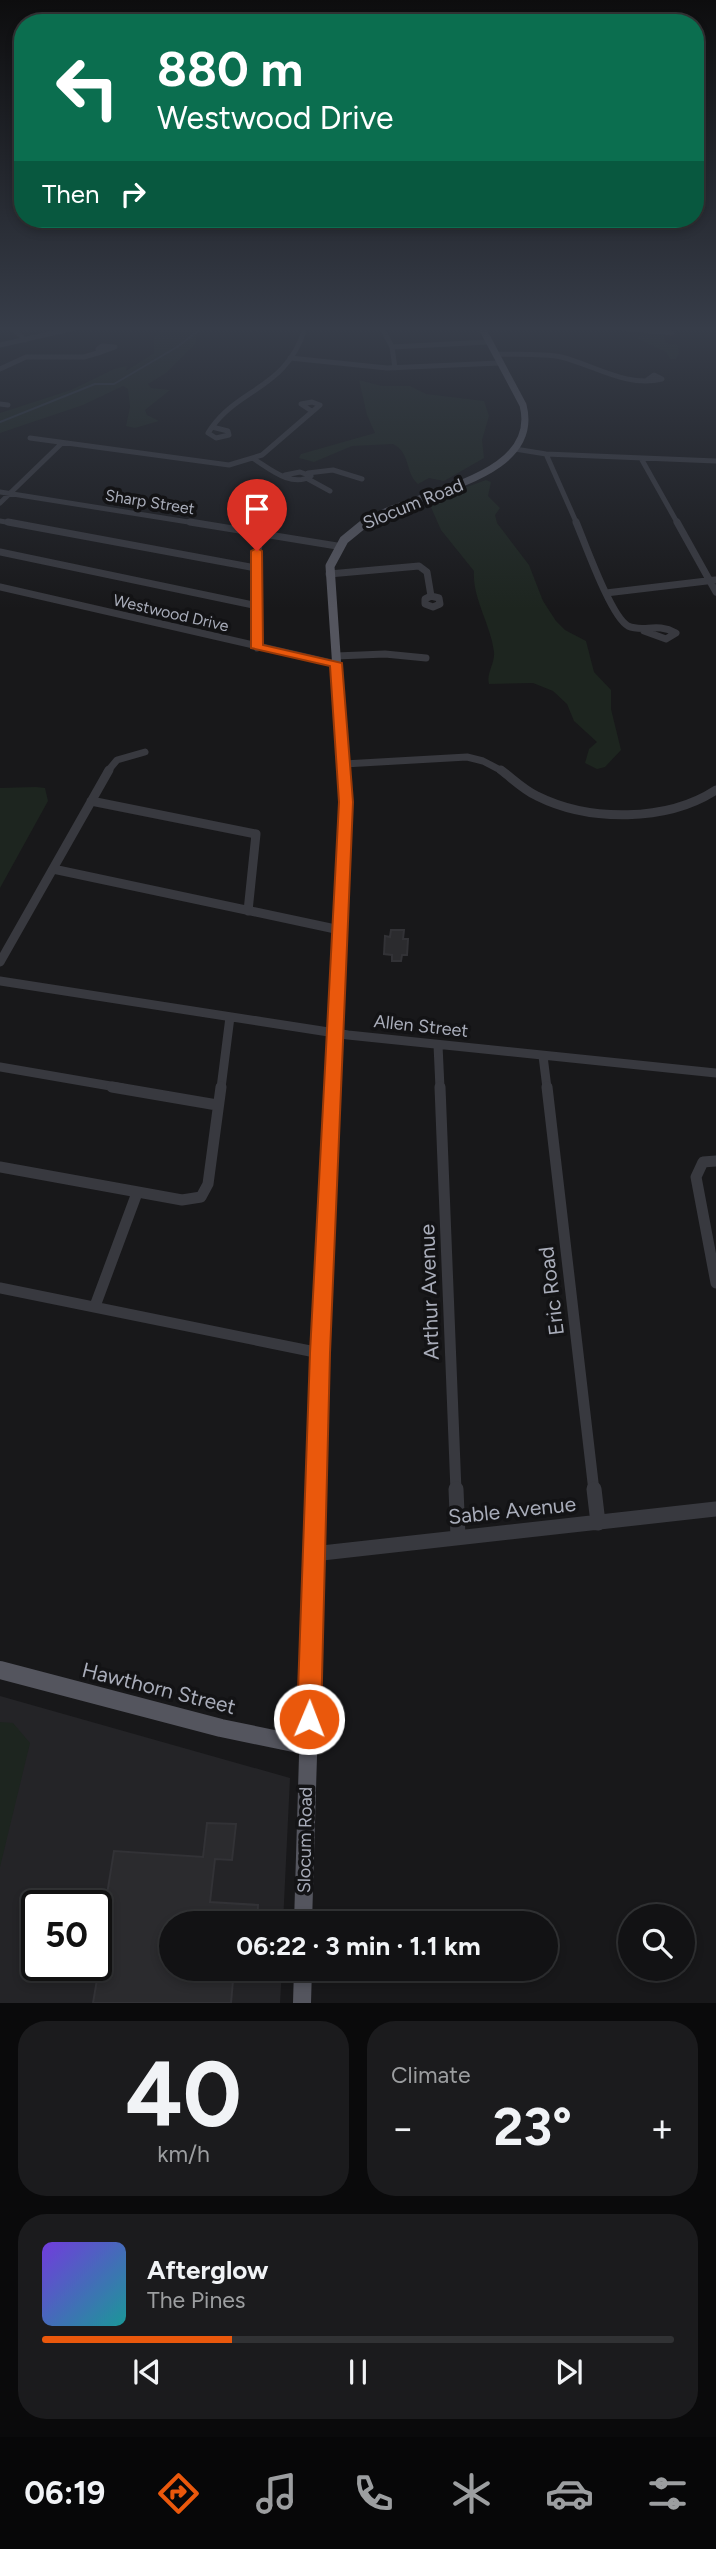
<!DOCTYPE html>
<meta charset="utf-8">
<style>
body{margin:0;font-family:Figtree,sans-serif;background:#1b1b1d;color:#f1f3f6;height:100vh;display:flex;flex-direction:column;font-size:26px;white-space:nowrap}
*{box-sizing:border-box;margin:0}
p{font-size:23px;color:#9c9ea0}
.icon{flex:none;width:38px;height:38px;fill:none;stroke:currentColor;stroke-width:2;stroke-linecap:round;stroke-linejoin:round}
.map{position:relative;height:2003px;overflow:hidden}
.details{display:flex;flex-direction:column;gap:18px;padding:18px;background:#0a0a0b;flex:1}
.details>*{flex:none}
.banner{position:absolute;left:14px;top:14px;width:690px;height:214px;border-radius:28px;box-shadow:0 4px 10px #0003,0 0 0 2px #313234;background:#0b6e4f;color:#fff;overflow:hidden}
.controls{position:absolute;left:618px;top:1904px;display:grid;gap:14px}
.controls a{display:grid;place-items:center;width:77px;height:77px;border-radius:50%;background:#121214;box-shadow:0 4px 10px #0003,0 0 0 2px #313234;font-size:35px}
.speed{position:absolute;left:21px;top:1890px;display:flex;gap:14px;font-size:35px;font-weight:700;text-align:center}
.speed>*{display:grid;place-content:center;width:91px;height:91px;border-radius:50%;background:#121214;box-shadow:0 4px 10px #0003,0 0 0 2px #313234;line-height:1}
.speed .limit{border:4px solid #111;border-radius:10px;background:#fff;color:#111}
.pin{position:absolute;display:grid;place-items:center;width:60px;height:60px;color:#fff;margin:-72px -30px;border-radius:50% 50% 50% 0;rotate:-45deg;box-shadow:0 0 7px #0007}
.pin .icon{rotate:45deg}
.me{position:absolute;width:77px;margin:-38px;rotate:1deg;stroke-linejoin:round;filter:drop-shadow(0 0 5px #0008)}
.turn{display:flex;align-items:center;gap:24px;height:147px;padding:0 28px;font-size:32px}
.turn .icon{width:91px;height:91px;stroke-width:2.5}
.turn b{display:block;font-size:49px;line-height:60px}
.then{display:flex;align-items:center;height:66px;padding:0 28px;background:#0003;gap:14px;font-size:26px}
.big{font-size:52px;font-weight:700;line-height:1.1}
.details .widget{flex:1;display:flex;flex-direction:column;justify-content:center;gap:10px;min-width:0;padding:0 24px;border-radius:28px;background:#1b1b1d}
.details .dial{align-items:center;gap:0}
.dial b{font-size:91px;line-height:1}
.song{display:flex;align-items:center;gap:21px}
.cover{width:84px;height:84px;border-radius:10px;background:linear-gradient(135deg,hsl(260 70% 55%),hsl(180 70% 35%))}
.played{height:7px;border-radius:4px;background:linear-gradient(90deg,#ea580c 30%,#313234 30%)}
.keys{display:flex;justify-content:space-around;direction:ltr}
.heat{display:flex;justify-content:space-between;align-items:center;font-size:38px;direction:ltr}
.details .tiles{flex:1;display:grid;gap:18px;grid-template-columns:1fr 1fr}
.widget:last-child{grid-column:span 2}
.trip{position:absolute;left:159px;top:1911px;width:399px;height:70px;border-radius:35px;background:#121214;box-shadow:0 4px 10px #0003,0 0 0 2px #313234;font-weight:700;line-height:70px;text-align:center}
.tabs{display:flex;height:112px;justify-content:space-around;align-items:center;background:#070708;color:#9c9ea0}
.tabs .icon{width:49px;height:49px}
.tabs .on{color:#ea580c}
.tabs b{font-size:32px;color:#f1f3f6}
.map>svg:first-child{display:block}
</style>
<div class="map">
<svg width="716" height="2003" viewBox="0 0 716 2003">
<rect width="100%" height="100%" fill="#18181a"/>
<!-- built -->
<path fill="#242427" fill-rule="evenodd" d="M0 1696 290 1778 283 1923H172V1969H282L280 2003H0ZM37 1906H96V1965H37Z"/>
<!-- green -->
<path fill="#1d251f" d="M164 328H195L196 343 166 373 148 384 151 388 170 390 145 410 147 415 159 421 135 428 126 426 130 407 128 389 123 386 83 405 0 433V413L71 390 114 369 127 366 126 371 154 353V337Z
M641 332 663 334 666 343 678 345 679 353 676 359H670L666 352 638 339Z
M359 380 382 386H410L426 394 484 401 489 416 482 440 484 458 444 481 429 478 418 484C405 473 411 453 393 444L352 446 314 462 299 458 301 454 375 433 367 415Z
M486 480 491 482 488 496 500 508 495 515 497 523 529 565 543 601 556 621 565 630 586 641 594 672 611 690V709L621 750 605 767 597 769 585 763 589 749 597 742 574 721 567 704 553 691 533 683 489 684C486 673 495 664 494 652 491 625 472 598 474 571L441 530 430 505 434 499Z
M36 787 45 788 48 801 0 888V788Z
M0 1722 13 1723 30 1743 0 1867Z"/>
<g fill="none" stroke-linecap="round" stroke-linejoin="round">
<!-- stream -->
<path stroke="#2d353f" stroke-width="2" d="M0 422 95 384H114L177 347 202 328"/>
</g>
<!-- building -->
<path fill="#2b2b2e" stroke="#323236" stroke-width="2" d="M391 930H404L403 939H408L407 955H402L401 961H392V955L384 954 385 936 390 937Z
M207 1823 236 1824 232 1860 215 1859 210 1902 258 1905 257 1923H172V1969H234L231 2003H93L99 1968H96V1912L104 1913 114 1851 203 1857Z"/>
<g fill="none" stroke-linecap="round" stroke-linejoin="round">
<!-- minor-far4 -->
<path stroke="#38393f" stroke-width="5" d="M12 328 25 340
M382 328 392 347 395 368
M620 328 672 333
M0 345 75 328
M102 346 115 347 101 352 98 349Z
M392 347 488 342
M495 354C516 355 541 353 561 357 594 365 627 388 662 379L654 375 647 380
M290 358 387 368 499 363
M0 369 26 357H84L101 352
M0 404 8 405
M212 427 228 431 229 435 216 438 208 433Z
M212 427C241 387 287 388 305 328
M30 438 229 465 262 455 320 405 312 402 301 404 310 410
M515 449 546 454 716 461
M546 454 577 524
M254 459C270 469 292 488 311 476L300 472 285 475
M642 460 678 524
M308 473 333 470 362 479
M308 479 330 491
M0 492 201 524
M0 503 62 443
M0 521 17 524
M259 524 263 502"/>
<!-- minor-far3 -->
<path stroke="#38393f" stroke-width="7" d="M8 522 256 568
M190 522 337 546
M576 522C585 543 611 617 628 626 644 633 656 622 676 633L666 639 644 631
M677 522 716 592
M0 552 258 606
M329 574 419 566 427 572 431 596
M0 587 336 664
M606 593 715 580
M431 596 439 598 440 604 433 607 425 604V599Z
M257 648 259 522
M336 656 385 654 426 658
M344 764 467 757 483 761 504 772
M107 772 117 760 145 752"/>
<!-- minor-far2 -->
<path stroke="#38393f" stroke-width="9" d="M501 770C513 779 524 790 537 796 589 822 667 822 716 790
M91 801 256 834 248 911
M53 869 340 930
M0 962 109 770
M0 981 348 1035 716 1073
M438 1045 440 1088
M543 1056 547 1088
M0 1067 122 1088
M221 1088 230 1017"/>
<!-- minor-far1 -->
<path stroke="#38393f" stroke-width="11" d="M112 1087 217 1105
M440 1087 456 1491
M547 1087 594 1491
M716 1161 703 1162 696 1177 716 1283
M0 1167 182 1200 201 1197 208 1184 221 1087
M0 1288 320 1353
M95 1306 137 1193"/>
<!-- minor -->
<path stroke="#38393f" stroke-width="15" d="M456 1489 458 1537
M594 1489 598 1523
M313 1554 716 1509"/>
<!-- major-far4 -->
<path stroke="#54555e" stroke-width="7" d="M364 524C407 491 543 482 523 405L482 328"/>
<!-- major-far3 -->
<path stroke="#54555e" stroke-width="9" d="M344 772 330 566 344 540 366 522"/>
<!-- major-far2 -->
<path stroke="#54555e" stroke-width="11" d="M333 1088 346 810 343 770"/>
<!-- major-far1 -->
<path stroke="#54555e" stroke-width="15" d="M316 1491 333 1087"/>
<!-- major -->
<path stroke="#54555e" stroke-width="18" d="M0 1670 221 1728 308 1746
M303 1923 316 1489
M302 2003 303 1969"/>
</g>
<!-- sky -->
<linearGradient id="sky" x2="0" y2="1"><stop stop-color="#0d0d0e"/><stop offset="0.54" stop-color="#373d49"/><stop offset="1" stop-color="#373d49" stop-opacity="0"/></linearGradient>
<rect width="716" height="609" fill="url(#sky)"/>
<!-- route -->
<path fill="#ea580c" stroke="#983908" stroke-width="2" d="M257 548 262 551 263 645 342 663 353 802 330 1353 321 1719 317 1727 309 1731 300 1727 297 1719 310 1353 339 802 330 666 251 648V551Z"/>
<g text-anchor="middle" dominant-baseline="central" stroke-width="7" stroke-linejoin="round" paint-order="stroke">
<!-- far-street labels -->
<g font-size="16" fill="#a9adba" stroke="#131315">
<text transform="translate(150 502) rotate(9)">Sharp Street</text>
<text transform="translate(171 613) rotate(13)">Westwood Drive</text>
</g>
<!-- street labels -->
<g font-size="18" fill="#a9adba" stroke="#131315">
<text transform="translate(413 504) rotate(-22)">Slocum Road</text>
<text transform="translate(421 1026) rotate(6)">Allen Street</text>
<text transform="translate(305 1840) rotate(-89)">Slocum Road</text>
</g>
<!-- near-street labels -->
<g font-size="21" fill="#a9adba" stroke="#131315">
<text transform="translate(551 1291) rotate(-97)">Eric Road</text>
<text transform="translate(429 1292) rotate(-92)">Arthur Avenue</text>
<text transform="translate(512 1510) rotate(-6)">Sable Avenue</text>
<text transform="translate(159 1688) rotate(14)">Hawthorn Street</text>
</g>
</g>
</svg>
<div class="controls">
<a><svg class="icon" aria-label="search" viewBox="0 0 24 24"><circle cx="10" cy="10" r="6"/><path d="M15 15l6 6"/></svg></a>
</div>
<div class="speed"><div class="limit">50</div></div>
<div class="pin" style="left:257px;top:551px;background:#d93025"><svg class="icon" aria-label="arrive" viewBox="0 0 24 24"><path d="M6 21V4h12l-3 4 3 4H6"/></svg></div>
<svg class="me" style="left:309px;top:1719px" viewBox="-20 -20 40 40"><circle r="17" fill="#ea580c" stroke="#fff" stroke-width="3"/><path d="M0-11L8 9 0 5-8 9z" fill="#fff"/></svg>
<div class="trip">06:22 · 3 min · 1.1 km</div>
<div class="banner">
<div class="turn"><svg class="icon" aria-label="left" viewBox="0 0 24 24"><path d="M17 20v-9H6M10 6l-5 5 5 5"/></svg><div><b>880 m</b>Westwood Drive</div></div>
<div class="then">Then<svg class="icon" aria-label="right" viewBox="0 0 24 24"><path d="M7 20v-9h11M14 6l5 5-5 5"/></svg></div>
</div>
</div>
<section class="details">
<div class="tiles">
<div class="widget dial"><b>40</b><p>km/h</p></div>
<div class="widget"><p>Climate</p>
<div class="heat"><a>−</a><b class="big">23°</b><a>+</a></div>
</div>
<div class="widget">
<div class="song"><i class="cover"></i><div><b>Afterglow</b><p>The Pines</p></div></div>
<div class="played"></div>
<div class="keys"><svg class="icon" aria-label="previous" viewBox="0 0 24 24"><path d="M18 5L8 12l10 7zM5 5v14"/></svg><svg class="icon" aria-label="pause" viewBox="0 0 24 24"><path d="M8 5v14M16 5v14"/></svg><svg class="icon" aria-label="next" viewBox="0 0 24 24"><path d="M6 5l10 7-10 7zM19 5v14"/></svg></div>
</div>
</div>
</section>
<nav class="tabs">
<b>06:19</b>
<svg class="icon on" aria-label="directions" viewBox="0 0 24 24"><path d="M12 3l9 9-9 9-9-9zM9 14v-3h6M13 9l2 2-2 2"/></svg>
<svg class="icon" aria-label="music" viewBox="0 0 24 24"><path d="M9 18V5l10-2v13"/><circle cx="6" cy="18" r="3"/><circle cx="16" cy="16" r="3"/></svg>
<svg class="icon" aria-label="phone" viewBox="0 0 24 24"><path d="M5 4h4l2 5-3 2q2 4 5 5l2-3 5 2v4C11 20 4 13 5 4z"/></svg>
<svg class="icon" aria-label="climate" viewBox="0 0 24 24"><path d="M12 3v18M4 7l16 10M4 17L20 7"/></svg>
<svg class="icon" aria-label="car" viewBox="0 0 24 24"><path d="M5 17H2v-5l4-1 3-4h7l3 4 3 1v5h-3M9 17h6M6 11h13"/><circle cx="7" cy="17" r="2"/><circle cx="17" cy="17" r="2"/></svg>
<svg class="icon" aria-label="filters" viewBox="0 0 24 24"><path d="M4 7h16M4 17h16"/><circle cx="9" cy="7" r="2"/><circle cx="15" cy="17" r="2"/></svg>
</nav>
